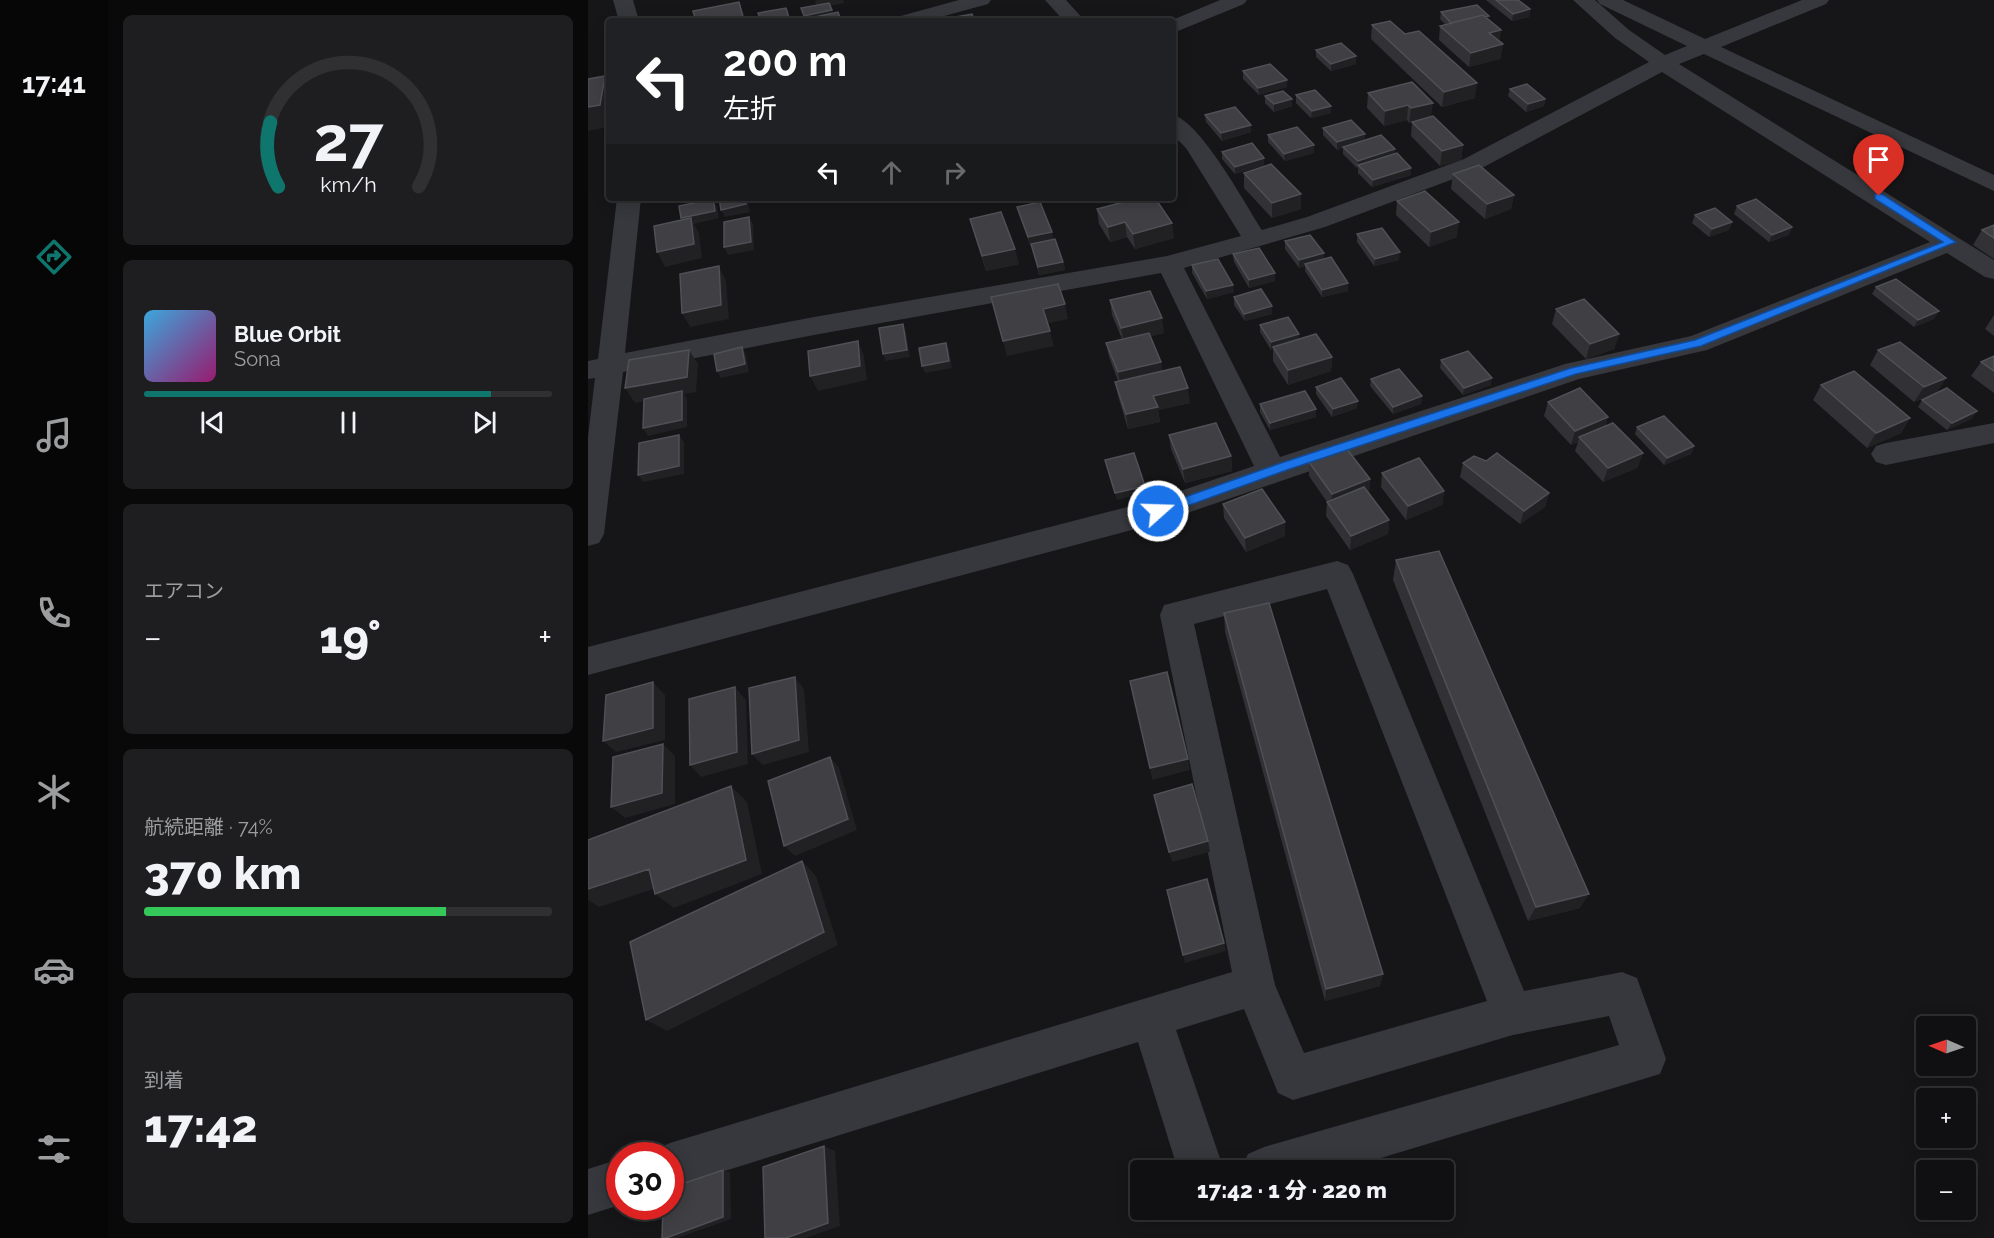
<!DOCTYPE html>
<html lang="ja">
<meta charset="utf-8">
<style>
body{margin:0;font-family:Raleway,"Noto Sans JP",sans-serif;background:#1e1e20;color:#f1f3f6;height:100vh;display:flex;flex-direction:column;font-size:22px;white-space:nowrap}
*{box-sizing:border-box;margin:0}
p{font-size:20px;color:#9c9d9f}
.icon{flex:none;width:33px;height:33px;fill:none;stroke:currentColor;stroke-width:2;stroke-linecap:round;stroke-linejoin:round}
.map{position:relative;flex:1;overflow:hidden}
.panel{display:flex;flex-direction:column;gap:15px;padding:15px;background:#09090a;width:480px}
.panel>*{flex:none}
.top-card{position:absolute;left:18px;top:18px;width:570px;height:183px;border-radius:6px;box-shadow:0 3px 15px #0003,0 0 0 2px #303032;background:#202124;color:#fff;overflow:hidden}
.needle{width:39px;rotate:272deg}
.controls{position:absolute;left:1328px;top:1016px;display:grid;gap:12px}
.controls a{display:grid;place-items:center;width:60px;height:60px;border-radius:6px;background:#101012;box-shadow:0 3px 15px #0003,0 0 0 2px #303032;font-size:30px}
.speed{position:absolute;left:18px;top:1142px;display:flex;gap:12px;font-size:30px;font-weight:700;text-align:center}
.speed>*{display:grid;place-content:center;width:78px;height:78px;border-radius:50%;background:#101012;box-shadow:0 3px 15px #0003,0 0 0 2px #303032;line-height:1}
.speed .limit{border:9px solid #d22;background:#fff;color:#111}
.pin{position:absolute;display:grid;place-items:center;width:51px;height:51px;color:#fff;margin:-62px -26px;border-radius:50% 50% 50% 0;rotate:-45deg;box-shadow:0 0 6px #0007}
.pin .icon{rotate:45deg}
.me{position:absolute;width:66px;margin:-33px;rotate:70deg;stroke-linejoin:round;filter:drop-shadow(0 0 4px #0008)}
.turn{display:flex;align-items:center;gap:21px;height:126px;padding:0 18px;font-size:27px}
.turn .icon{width:78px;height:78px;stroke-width:2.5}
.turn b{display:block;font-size:42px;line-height:51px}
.lanes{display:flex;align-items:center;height:57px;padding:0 18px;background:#0003;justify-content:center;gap:30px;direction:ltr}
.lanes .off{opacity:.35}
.big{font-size:45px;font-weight:800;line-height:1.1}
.panel .card{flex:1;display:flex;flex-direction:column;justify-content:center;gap:9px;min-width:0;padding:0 21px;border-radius:9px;background:#1e1e20}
.panel .dial{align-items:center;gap:0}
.dial svg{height:156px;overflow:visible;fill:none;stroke:#303032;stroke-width:7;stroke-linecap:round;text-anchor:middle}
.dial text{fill:#f1f3f6;stroke:none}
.song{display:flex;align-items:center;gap:18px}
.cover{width:72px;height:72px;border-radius:9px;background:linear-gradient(135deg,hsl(200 70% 55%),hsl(320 70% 35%))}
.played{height:6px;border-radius:3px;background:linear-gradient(90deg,#0f766e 85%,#303032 85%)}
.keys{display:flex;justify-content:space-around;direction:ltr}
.heat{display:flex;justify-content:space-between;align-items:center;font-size:33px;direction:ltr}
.charge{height:9px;border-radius:4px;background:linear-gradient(90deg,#34c759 74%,#303032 0)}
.trip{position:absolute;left:542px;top:1160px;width:324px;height:60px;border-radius:6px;background:#101012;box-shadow:0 3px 15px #0003,0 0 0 2px #303032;font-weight:800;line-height:60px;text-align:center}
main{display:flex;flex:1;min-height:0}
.dock{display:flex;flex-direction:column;width:108px;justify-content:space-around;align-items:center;background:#060607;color:#9c9d9f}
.dock .icon{width:42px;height:42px}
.dock .current{color:#0f766e}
.dock b{font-size:27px;color:#f1f3f6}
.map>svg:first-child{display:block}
</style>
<main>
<nav class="dock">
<b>17:41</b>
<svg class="icon current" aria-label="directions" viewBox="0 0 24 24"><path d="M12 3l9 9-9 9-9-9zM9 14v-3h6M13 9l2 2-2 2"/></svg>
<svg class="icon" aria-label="music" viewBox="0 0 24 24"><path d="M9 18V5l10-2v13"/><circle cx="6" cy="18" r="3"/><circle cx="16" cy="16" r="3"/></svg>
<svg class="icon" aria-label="phone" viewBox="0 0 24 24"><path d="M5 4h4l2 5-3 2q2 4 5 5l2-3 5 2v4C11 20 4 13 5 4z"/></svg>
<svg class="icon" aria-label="climate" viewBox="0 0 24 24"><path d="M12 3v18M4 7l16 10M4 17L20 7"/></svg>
<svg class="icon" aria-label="car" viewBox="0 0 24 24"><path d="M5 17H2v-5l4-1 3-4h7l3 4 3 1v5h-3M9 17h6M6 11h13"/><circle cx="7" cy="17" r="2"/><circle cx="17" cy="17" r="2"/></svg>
<svg class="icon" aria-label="filters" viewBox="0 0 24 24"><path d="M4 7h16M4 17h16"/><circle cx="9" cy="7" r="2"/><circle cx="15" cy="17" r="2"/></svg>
</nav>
<section class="panel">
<div class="card dial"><svg viewBox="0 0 100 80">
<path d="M14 69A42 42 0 1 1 86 69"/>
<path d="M14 69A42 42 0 0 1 10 36" stroke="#0f766e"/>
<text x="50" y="56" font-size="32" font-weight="700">27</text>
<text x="50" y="72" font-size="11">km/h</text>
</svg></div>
<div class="card">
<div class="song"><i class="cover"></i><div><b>Blue Orbit</b><p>Sona</p></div></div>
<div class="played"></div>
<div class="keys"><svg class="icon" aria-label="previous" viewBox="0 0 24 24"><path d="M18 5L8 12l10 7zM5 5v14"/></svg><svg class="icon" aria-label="pause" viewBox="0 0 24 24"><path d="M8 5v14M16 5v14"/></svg><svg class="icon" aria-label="next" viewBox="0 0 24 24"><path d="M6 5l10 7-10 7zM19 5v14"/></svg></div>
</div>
<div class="card"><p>エアコン</p>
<div class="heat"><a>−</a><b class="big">19°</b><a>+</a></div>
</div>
<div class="card"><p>航続距離 · 74%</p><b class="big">370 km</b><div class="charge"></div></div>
<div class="card"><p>到着</p><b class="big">17:42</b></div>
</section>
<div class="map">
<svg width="1406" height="1238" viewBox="0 0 1406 1238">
<rect width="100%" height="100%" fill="#161618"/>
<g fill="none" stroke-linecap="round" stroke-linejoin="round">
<!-- street -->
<path fill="#37383d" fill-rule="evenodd" d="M25 0H45L51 21H31Z
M371 0H403L400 4 338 21H306L309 17Z
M457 0H478L497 21H476Z
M632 0H659L656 4 585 33V21H582Z
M985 0H1007L1041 30 1077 55 1099 46 1012 4 1009 0H1035L1117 39 1214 0H1241L1238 4 1133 47 1406 175V191L1116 54 1091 64 1406 260V279L1397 277 1359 253 1119 350 991 379 570 523 0 675V647L566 500 666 466 573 273 226 335 35 372 16 534 11 543 0 546V437L7 378 0 379V361L10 359 29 198H53L37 353 226 317 579 256 653 236 598 148 585 135V115C613 122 657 204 674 230L719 217 876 159 1061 62 1027 38ZM1074 72 1342 242 1103 336 977 364 692 457 596 268 737 227 892 169Z
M1406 423V443L1298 465 1288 462 1283 454 1288 446 1298 443Z
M749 561 760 565 765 574 936 991 1034 972 1049 978 1078 1059 1072 1074 753 1170H653L660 1154 676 1147 1031 1045 1021 1016 925 1035 705 1100 690 1093 656 1009 588 1030 636 1170H590L550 1042 82 1188V1155H64L66 1150 82 1143 644 972 572 615 576 605 588 602ZM739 589 899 1001 716 1053 687 985 606 624Z
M32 1159V1205L0 1215V1169Z"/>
</g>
<!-- wall -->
<path fill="#323236" d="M898 0H930L942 9 941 17 924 21Z
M853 12 900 19 913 30 911 41 915 44 912 59 881 67 851 40 852 26 857 24 852 19Z
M784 25 887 98 854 107 783 39Z
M728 50 768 56V64L743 71 728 57Z
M655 71 699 80V87L671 95 655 79Z
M824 82 843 116 875 145 873 160 852 166 823 136 824 122 821 123 819 120 796 126 779 108 780 93Z
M922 89 957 99 956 106 938 112 920 96Z
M708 95 743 113 723 118 708 103Z
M677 96 704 106 686 112 677 103Z
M617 115 663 125V132L634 141 618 122Z
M735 128 777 134V140L807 154 823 175 784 187 770 173V168H769L755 154V148L749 150 735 135Z
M680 135 726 145V153L697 161 680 142Z
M634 152 676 165 647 174 634 159Z
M656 173 713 194V209L684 218 656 188Z
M865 174 926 195 923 209 897 219 863 189Z
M538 198H579L580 199 570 202 586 238 547 249 539 237 522 242 511 224 509 209 540 201Z
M809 201 869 237 841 247 808 215Z
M1149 206 1204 227 1201 235 1181 242 1146 214Z
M429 207 464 232 465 240 475 262 477 270 451 275 443 245H442Z
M1107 215 1144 222 1141 230 1121 237 1104 223Z
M382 219 431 264 398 271Z
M1406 225V259L1385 245 1394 230Z
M769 234 811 260 786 266 769 242Z
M697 241 736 259 760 283V291L734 297 717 271V266L711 268 697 249Z
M645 254 687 273V281L661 288 646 262Z
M604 265 646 292 619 299 604 273Z
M1288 287 1351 311 1346 319 1326 327 1284 294Z
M646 297 684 306V314L657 321 646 305Z
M522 300 576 333 562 336 573 362 574 371 602 403 570 410 572 422 540 429 530 396 527 382 530 381 521 357 518 343 534 339 524 315Z
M968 309 1031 334 1026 349 998 359 964 324Z
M1406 315V336L1397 329Z
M672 325 711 339 744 357 743 371 700 385 685 361V349L683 350 672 332Z
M1290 350 1358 378 1348 393 1326 402 1282 365Z
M1406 356V393L1383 376 1393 362Z
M853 360 903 385 875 395 852 368Z
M783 379 834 396 833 404 805 414 782 386Z
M1233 385 1322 418 1313 433 1279 448 1225 400Z
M728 387 769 408 744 417 728 394Z
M1334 400 1389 411 1383 419 1359 430 1330 407Z
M960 402 1020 417 1017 427 1055 453 1049 468 1015 482 987 451 990 442 983 445 956 416Z
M672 404 728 417 682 430 672 412Z
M1049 427 1106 446 1103 454 1076 465 1047 434Z
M581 435 643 456 644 471 597 483 583 449Z
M721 462 782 479 781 493 801 520 800 534 762 550 738 516 739 502 721 476Z
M875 463 961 493 957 507 932 524 872 477Z
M794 473 856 491 854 505 818 520 793 487Z
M635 504 697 522V536L658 552 636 518Z
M808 560 992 908 940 921 805 580Z
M636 613 795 974 792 986 737 1001 637 632Z"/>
<!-- shaded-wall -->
<path fill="#212124" d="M230 0H255L256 3 229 8 227 1Z
M151 2 157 16 159 21H156Z
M942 9 941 17 924 21 925 14Z
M244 10 247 18 228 21H218L216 16Z
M913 30 910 44 901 33Z
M915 44 912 59 881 67 883 53Z
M768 56V64L743 71V64Z
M17 76 21 83V127L0 131V107Z
M699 80V87L671 95 670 88Z
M889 83 887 98 854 107 856 92Z
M704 99V106L686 112V104Z
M957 99 956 106 938 112 940 104Z
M845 103 843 117 821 123 823 108Z
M820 105 819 120 796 126 797 111Z
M743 106V113L723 118 724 111Z
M663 125V132L634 141 633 133Z
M777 134V141L749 150V142Z
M726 145V153L697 161 696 154Z
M875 145 873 160 852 166 854 151Z
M807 149V156L770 165V168H769L770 161Z
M676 158V165L647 174V167Z
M823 168V175L784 187 785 180Z
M713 194V209L684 218V203Z
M926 195 923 209 897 219 899 204Z
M157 198H159L162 212 137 217 133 210Z
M554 198H579L580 199 544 208Z
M125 199 129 206 131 218 106 224 111 233 114 258 77 267 69 252 97 226 93 218Z
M161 217 165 224 166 250 140 255 136 247Z
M537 222 539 237 522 242 520 227Z
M871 222 869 237 841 247 843 232Z
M1144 222 1141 230 1121 237 1124 229Z
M584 223 586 238 547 249 545 234Z
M1204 227 1201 235 1181 242 1184 235Z
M464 232 465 240 442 245 440 237Z
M427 249 431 264 398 271 394 256Z
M812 252 811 260 786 266 787 259Z
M736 253V261L717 264V266L711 268V260Z
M475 262 477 270 451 275 450 267Z
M131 266 138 281 141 319 102 327 94 313Z
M687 273V281L661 288V280Z
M760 283V291L734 297V290Z
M645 285 646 292 619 299 618 291Z
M477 304 480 319 458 324 455 309Z
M684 306V314L657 321 656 314Z
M1351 311 1346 319 1326 327 1330 320Z
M574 318 576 333 536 343 533 328Z
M315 324 318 332 322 357 298 361 295 354Z
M462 331 466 346 419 356 415 341Z
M711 334V342L685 347V349L683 350V342Z
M1031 334 1026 349 998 359 1002 344Z
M270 341 276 356 279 380 230 391 222 376Z
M358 343 361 350 364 368 337 373 334 366Z
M154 347 158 354 161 372 133 378 129 371Z
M101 350 110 364 108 392 96 394 99 398V427L60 436 55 428 94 395 47 403 37 388Z
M744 357 743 371 700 385V370Z
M573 362 575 377 533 387 530 372Z
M904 378 903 385 875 395 876 388Z
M1358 378 1348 393 1326 402 1336 387Z
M600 388 602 403 570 410 572 422 540 429 538 414 565 396Z
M834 396 833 404 805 414V407Z
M770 401 769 408 744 417 745 409Z
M728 409V417L682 430V423Z
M1389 411 1383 419 1359 430 1364 423Z
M1020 417 1016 431 991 437 990 442 983 445 987 431Z
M1322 418 1313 433 1279 448 1288 433Z
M91 435 96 442V474L55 482 50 475Z
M1106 446 1103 454 1076 465 1079 458Z
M1055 453 1049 468 1015 482 1020 468Z
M643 456 644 471 597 483 595 469Z
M782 479 781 493 743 508 744 494Z
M557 486 558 493 529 500 527 493Z
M856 491 854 505 818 520 820 506Z
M961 493 957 507 932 524 936 511Z
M801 520 800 534 762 550 763 536Z
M697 522V536L658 552 657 538Z
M207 677 216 689 221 752 175 765 164 754Z
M65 682 77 695V740L28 752 15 741Z
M147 687 158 700 160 764 113 777 102 765Z
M75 744 87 756V804L37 818 23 807Z
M242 757 251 768 269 830 207 856 196 846Z
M600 759 602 770 564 780 562 768Z
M143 786 159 802 174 874 86 908 67 894Z
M620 841 622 852 584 862 581 852Z
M214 861 228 876 250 945 79 1031 58 1020Z
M61 869 81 884 11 907 0 900V889Z
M1001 894 992 908 940 921 948 907Z
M636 943 638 951 597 963 595 955Z
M795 974 792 986 737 1001 738 989Z
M236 1146 247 1151 252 1226 218 1238H198Z
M135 1170 142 1172 143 1219 90 1238H78Z"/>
<!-- building -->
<path fill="#3f3f44" stroke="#4f5156" stroke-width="1.5" d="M908 0H930L942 9 925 14Z
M151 2 156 21H108L105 11Z
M241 3 244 10 216 16 213 8Z
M889 5 901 16 897 17 895 15 863 23 853 12Z
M198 8 202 21H173L170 13Z
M250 12 253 20 223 21 222 18Z
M384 14 387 21H357L356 19Z
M895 15 913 30 901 33 915 44 883 53 852 26Z
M802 21 817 34 831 31 889 83 856 92 784 25Z
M753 43 768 56 743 64 728 50Z
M682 64 699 80 670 88 655 71Z
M17 76 12 105 0 107V79Z
M824 82 845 103 823 108 820 105 797 111 780 93Z
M939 84 957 99 940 104 922 89Z
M727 90 743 106 724 111 708 95Z
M695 91 704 99 686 104 677 96Z
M647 107 663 125 633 133 617 115Z
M845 116 875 145 854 151 824 122Z
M763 120 777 134 749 142 735 128Z
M709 127 726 145 696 154 680 135Z
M793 135 807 149 770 161 755 147Z
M664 143 676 158 647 167 634 152Z
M809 153 823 168 785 180 770 165Z
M683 164 713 194 684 203 656 173Z
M891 165 926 195 899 204 865 174Z
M837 191 871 222 843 232 809 201Z
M131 198H157L158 204 133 210Z
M551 198H567L584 223 545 234 537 222 520 227 509 209Z
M125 199 127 211 93 218 91 206Z
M1168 199 1204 227 1184 235 1149 206Z
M452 202 464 232 440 237 429 207Z
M1127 208 1144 222 1124 229 1107 215Z
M413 212 427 249 394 256 382 219Z
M161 217 163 242 136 247V222Z
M103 218 106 244 69 252 66 226Z
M1406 225V238L1394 230Z
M794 228 812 252 787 259 769 234Z
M722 235 736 253 711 260 697 241Z
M467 239 475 262 450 267 443 244Z
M671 248 687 273 661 280 645 254Z
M743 257 760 283 734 290 717 264Z
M630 259 645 285 618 291 604 265Z
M131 266 133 305 94 313 92 274Z
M1308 279 1351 311 1330 320 1288 287Z
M470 284 477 304 455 309 462 331 415 341 403 297Z
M673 289 684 306 656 314 646 297Z
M562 291 574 318 533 328 522 300Z
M996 299 1031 334 1002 344 968 309Z
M700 317 711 334 683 342 672 325Z
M315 324 319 350 295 354 291 328Z
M561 333 573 362 530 372 518 343Z
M728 334 744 357 700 370 685 347Z
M270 341 272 366 222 376 220 351Z
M1312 342 1358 378 1336 387 1290 350Z
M358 343 361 361 334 366 331 348Z
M154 347 157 364 129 371 126 354Z
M101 350 99 377 37 388 41 360Z
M880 351 904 378 876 388 853 360Z
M1406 356V371L1393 362Z
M592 367 600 388 565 396 570 407 538 414 527 382Z
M811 369 834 396 805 407 783 379Z
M1266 371 1322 418 1288 433 1233 385Z
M753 378 770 401 745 409 728 387Z
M992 388 1020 417 987 431 960 402Z
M1359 388 1389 411 1364 423 1334 400Z
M94 391V420L55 428 56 399Z
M717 391 728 409 682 423 672 404Z
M1076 416 1106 446 1079 458 1049 427Z
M628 423 643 456 595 469 581 435Z
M1025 423 1055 453 1020 468 991 437Z
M91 435V466L50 475 51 443Z
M758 448 782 479 744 494 721 462Z
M546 453 557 486 527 493 517 460Z
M909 453 961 493 936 511 875 463 886 456 898 461Z
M831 458 856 491 820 506 794 473Z
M776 487 801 520 763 536 739 502Z
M674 489 697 522 657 538 635 504Z
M851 551 1001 894 948 907 808 560Z
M681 603 795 974 738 989 636 613Z
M579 672 600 759 562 768 542 681Z
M207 677 211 740 164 754 161 688Z
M65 682V728L15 741 18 695Z
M147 687 149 752 102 765 101 699Z
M75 744 74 793 23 807 25 757Z
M242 757 260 819 196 846 180 781Z
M604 784 620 841 581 852 566 795Z
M143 786 158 860 67 894 61 869 0 889V840Z
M214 861 236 932 58 1020 42 942Z
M619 879 636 943 595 955 579 890Z
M236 1146 240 1223 198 1238H177L175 1167Z
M135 1170V1217L78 1238H74L75 1206H82V1188Z"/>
<!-- route -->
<path fill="#1a73e8" stroke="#114b97" stroke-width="1.5" d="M1287 194H1294L1368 242 1113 346 988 374 699 470 574 515H566L564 511 566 508 690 464 983 368 1107 340 1355 242 1287 199Z"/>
</svg>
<div class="controls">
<a><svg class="needle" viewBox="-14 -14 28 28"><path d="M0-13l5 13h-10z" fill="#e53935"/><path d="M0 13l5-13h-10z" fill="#9c9d9f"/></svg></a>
<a>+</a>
<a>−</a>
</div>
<div class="speed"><div class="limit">30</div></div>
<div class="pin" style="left:1291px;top:196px;background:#d93025"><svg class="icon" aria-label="arrive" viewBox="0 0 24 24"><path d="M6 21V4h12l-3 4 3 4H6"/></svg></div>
<svg class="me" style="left:570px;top:511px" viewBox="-20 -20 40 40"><circle r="17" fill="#1a73e8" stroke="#fff" stroke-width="3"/><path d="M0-11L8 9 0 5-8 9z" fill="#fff"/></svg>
<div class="trip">17:42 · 1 分 · 220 m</div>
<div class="top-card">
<div class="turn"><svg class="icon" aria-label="left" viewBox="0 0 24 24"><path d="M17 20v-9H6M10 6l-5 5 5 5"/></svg><div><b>200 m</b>左折</div></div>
<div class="lanes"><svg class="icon" aria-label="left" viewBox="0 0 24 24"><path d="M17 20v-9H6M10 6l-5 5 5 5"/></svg><svg class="icon off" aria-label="ahead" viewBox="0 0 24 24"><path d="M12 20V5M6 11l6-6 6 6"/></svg><svg class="icon off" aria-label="right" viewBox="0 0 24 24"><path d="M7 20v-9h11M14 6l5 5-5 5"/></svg></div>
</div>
</div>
</main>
